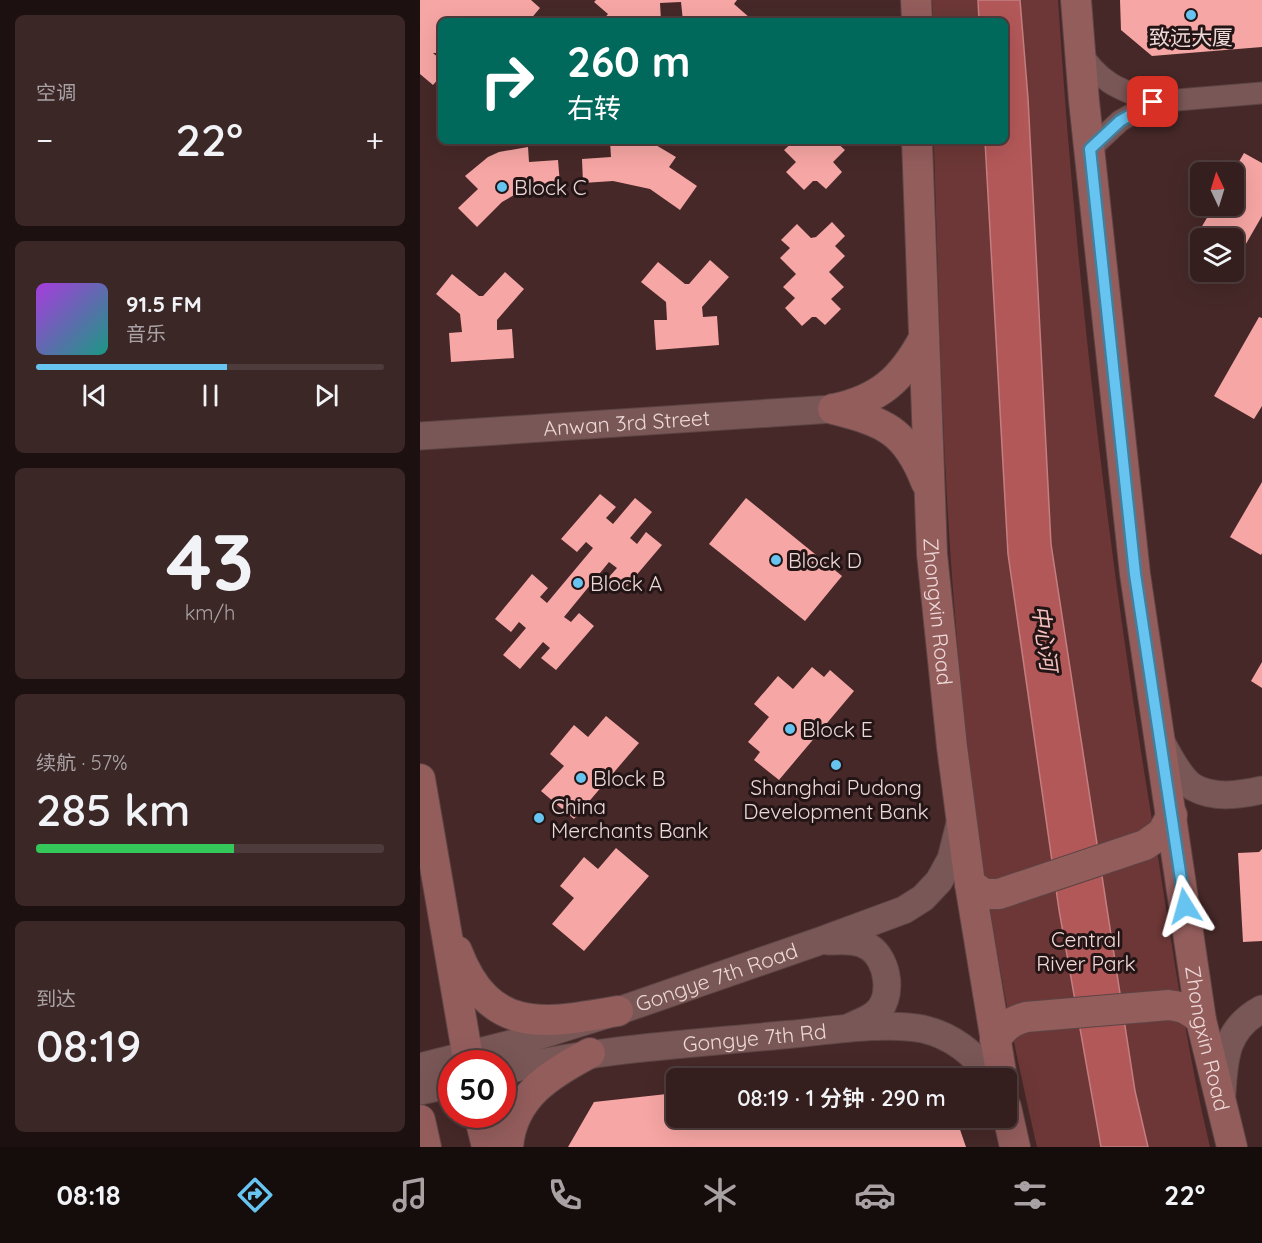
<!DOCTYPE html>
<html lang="zh">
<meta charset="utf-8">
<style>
body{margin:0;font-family:Quicksand,"Noto Sans SC",sans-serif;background:#3c2727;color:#f1f3f6;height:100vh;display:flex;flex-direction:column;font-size:22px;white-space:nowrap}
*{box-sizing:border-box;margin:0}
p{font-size:20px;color:#a9a2a4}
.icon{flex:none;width:33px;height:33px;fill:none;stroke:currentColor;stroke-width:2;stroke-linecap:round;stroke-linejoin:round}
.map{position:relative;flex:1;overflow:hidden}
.drawer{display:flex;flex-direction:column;gap:15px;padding:15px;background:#1d1010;width:420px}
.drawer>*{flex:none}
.hud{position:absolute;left:18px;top:18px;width:570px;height:126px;border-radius:9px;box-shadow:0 6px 24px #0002,0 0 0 2px #4e3c3c;background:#00695c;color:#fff;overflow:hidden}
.needle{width:39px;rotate:356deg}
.buttons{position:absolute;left:770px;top:162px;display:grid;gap:12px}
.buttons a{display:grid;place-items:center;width:54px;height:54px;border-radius:9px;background:#341e1e;box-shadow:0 6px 24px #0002,0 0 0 2px #4e3c3c;font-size:30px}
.speed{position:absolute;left:18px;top:1050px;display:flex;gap:12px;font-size:30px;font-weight:700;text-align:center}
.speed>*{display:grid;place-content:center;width:78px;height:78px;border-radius:50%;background:#341e1e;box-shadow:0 6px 24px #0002,0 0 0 2px #4e3c3c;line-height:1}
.speed .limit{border:9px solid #d22;background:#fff;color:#111}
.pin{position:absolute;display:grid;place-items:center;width:51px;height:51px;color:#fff;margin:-26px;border-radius:12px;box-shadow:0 3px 9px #0006}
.me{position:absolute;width:66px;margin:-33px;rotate:352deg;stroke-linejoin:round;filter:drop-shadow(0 0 4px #0008)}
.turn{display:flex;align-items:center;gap:21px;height:126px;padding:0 30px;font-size:27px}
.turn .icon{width:78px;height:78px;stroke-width:2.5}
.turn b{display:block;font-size:42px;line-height:51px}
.big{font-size:45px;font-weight:600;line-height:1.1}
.drawer .card{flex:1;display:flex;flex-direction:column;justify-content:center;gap:9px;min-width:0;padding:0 21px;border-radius:9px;background:#3c2727}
.drawer .dial{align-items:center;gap:0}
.dial b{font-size:78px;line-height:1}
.song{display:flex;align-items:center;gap:18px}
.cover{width:72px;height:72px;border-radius:9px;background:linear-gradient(135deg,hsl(280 70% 55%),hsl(170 70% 35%))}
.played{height:6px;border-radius:3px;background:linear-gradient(90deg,#67c4f0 55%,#4e3c3c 55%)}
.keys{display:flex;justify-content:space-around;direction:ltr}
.heat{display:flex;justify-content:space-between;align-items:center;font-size:33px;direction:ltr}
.charge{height:9px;border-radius:4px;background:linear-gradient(90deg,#34c759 57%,#4e3c3c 0)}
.trip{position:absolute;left:246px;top:1068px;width:351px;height:60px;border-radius:9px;background:#341e1e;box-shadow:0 6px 24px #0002,0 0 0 2px #4e3c3c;font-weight:600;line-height:60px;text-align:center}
.tabs{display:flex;height:96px;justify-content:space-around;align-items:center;background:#150c0c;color:#a9a2a4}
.tabs .icon{width:42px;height:42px}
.tabs .active{color:#67c4f0}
.tabs b{font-size:27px;color:#f1f3f6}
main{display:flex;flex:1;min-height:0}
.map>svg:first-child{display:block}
</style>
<main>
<section class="drawer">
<div class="card"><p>空调</p>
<div class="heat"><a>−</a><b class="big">22°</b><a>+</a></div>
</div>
<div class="card">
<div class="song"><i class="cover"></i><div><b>91.5 FM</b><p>音乐</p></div></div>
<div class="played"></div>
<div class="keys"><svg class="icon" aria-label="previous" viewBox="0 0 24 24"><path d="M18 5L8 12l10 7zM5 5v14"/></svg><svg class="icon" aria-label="pause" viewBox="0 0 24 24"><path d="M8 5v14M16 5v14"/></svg><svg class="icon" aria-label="next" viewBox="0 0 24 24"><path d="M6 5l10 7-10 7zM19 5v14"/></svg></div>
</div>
<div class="card dial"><b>43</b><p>km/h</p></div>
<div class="card"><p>续航 · 57%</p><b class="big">285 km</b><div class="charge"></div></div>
<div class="card"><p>到达</p><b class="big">08:19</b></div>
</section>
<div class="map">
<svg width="842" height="1147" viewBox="0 0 842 1147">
<rect width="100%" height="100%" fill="#462828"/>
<!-- green -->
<path fill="#6d3737" d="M512 0H638C656 279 688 556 734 832 751 937 765 1043 790 1147H617C575 969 548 786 534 603 522 452 519 300 514 149V141H585V21H513Z"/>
<!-- water -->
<path fill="#b35859" stroke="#c47e7f" stroke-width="1.5" d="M558 0H600L608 98 631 544 715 1091 728 1147H681L639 910 588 554 565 141H585V21H559Z"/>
<!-- building -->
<path fill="#f6a6a4" d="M0 0H111L120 8 109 21H21V53H13L21 60V76L13 85 0 74Z
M176 0H317L314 4 330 18 328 21H263L261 2 240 3 241 21H182L188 14 174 2Z
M700 0H842V47L732 56 701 30Z
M190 141H229L256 157 249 167 277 186 260 210 230 189 193 181 163 183 162 159 191 157Z
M374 141H415L425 150 413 162 422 172 406 189 397 181H393L384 190 366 172 376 162 364 150Z
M108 147 109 162 138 160 140 184 110 186 82 202 57 227 38 208 58 189 45 176 68 157 79 152Z
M824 153 842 163V216L819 256 813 253V238H788L778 233 794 206H813V172Z
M412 222 425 236 415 246 425 256 409 272 424 287 411 299 421 309 405 325 396 317H392L382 326 365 308 375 298 363 287 376 274 360 258 370 248 361 240 377 224 391 238 396 237Z
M290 260 309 277 282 307 283 317 297 316 299 345 236 350 234 320H247L246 302 221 282 238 262 265 284H269Z
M85 272 104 289 77 320V330L92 329 94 358 31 362 29 333 42 332 40 314 16 294 32 274 59 296H63Z
M839 317 842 318V406L834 419 794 396Z
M842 482V553L841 555 810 537Z
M180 494 196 507 186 518 193 524 215 498 232 512 210 538 217 544 226 532 242 545 203 591 188 578 197 568 189 562 144 617 151 622 159 613 174 626 136 670 121 658 130 648 123 642 100 669 83 655 106 628 99 622 91 632 75 619 112 574 128 588 120 597 127 603 173 548 166 542 157 552 141 539Z
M326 498 422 576 385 621 289 544Z
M842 662V688L831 681Z
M392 667 404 677 410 670 434 691 359 780 334 760 340 752 328 742 349 717 334 704 358 676 373 689Z
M186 716 219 743 154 819 121 791 144 766 130 754 154 725 168 737Z
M196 848 229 876 164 951 132 924 154 898 140 886 164 857 178 869Z
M842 849V941L823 942 818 853 839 852Z
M480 1070 492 1078H410V1077Z
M256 1093V1118H536L546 1147H148L174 1102Z"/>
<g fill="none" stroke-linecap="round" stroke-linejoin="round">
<defs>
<path id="minor" d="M660 51C680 83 699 89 733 102
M670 149 700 121 733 102 842 93"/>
<g id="tertiary">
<path id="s1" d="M0 436 413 409"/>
<path d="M741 742C749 756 759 778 773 787 794 799 820 795 842 790"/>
<path d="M408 941C422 941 436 939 449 947 469 960 474 999 455 1014 448 1020 437 1023 430 1027"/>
<path id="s2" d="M0 1067 95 1043 198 1011 400 941 484 910 503 898 519 881 531 859 540 823"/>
<path id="s3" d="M82 1071C174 1049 269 1044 362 1035 402 1032 465 1021 503 1029 532 1036 555 1054 571 1078"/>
<path d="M0 1091 32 1084"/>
<path d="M802 1094C804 1057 806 1028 842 1009"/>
</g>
<g id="secondary">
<path d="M496 0 497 21"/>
<path id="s4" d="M656 0 664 101 715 574 781 1020 812 1147"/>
<path id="s5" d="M497 141 512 554 532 747 550 884 582 1078"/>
<path d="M413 409C464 422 486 430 506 482"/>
<path d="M414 409C460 399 482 379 504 338"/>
<path d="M0 779 49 1064"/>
<path d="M550 884 564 894H579L725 845 742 833 752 815"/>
<path d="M37 951C69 1035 124 1024 198 1011"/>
<path d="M575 1040C584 1027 591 1021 606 1017L749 1005C763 1007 771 1010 781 1020"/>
<path d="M586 1107 595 1147"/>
<path d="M59 1114 67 1147"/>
<path d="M0 1120 6 1147"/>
<path d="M88 1147C92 1097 130 1074 170 1053"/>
</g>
</defs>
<!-- minor casing -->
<use href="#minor" stroke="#5d4444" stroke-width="23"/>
<!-- tertiary casing -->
<use href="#tertiary" stroke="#5d4444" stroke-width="29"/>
<!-- secondary casing -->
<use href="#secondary" stroke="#5d4444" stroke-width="32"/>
<!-- minor -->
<use href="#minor" stroke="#795756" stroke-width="21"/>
<!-- tertiary -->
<use href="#tertiary" stroke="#795756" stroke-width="27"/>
<!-- secondary -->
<use href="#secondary" stroke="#935d5c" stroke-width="30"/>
</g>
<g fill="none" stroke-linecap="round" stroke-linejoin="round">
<defs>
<path id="route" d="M733 102 700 121 670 149 715 574 765 906"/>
</defs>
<!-- route casing -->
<use href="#route" stroke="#437f9c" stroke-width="15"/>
<!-- route -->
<use href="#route" stroke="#67c4f0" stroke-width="10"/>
</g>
<!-- markers -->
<g fill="#67c4f0" stroke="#231515" stroke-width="2">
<circle cx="771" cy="15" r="6"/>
<circle cx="82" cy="187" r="6"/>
<circle cx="356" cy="560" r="6"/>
<circle cx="158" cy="583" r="6"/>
<circle cx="370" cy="729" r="6"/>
<circle cx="416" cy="765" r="6"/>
<circle cx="161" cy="778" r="6"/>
<circle cx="119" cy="818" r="6"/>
</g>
<g text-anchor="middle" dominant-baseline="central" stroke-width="6" stroke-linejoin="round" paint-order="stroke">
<!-- poi labels -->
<g font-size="21" fill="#edd8d7" stroke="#231515" text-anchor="start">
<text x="771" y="37" text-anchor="middle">致远大厦</text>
<text x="94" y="187">Block C</text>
<text x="368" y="560">Block D</text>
<text x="170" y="583">Block A</text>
<text x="382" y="729">Block E</text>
<text x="173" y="778">Block B</text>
<text x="416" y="787" text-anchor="middle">Shanghai Pudong<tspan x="416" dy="24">Development Bank</tspan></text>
<text x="131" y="806">China<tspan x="131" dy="24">Merchants Bank</tspan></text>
</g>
<!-- street labels -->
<g font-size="21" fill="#edd8d7" stroke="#231515">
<text stroke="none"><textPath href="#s1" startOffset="207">Anwan 3rd Street</textPath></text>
<text stroke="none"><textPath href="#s5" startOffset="471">Zhongxin Road</textPath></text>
<text stroke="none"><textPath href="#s2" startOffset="310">Gongye 7th Road</textPath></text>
<text stroke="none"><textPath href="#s3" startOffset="255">Gongye 7th Rd</textPath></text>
<text stroke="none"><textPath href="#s4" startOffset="1047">Zhongxin Road</textPath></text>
</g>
<!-- park labels -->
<g font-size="21" fill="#f3d8d7" stroke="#231515">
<text x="666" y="939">Central<tspan x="666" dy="24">River Park</tspan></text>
</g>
<!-- water labels -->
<g font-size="22" font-style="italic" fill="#f4c0be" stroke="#231515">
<text transform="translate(625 638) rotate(82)">中心河</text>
</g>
</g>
</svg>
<div class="buttons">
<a><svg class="needle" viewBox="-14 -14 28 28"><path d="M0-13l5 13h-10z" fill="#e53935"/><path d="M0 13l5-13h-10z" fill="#a9a2a4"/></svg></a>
<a><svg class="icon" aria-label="layers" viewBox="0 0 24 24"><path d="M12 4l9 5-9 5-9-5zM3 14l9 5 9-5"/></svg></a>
</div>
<div class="speed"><div class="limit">50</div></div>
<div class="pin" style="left:733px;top:102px;background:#d93025"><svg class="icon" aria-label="arrive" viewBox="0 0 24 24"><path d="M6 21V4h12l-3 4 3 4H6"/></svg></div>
<svg class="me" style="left:765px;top:906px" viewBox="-20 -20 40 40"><path d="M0-17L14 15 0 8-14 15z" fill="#67c4f0" stroke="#fff" stroke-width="4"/></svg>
<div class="trip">08:19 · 1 分钟 · 290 m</div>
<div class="hud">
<div class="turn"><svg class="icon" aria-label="right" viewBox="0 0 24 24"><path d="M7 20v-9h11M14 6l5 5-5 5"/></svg><div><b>260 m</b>右转</div></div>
</div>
</div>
</main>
<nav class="tabs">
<b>08:18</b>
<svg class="icon active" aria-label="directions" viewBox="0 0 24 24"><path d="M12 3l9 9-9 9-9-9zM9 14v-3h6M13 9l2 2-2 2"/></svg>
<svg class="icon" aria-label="music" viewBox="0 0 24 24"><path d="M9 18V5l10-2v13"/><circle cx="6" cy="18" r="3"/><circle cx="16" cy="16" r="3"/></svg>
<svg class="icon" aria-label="phone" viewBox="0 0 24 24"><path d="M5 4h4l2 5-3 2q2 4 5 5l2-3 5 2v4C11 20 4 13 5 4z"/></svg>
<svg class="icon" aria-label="climate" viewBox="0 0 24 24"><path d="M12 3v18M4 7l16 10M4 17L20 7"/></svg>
<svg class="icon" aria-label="car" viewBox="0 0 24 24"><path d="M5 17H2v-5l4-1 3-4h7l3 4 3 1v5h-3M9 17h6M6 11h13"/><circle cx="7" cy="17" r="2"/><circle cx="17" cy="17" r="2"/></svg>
<svg class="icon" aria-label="filters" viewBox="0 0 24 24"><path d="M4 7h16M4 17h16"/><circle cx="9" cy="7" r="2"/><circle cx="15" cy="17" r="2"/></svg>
<b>22°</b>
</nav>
